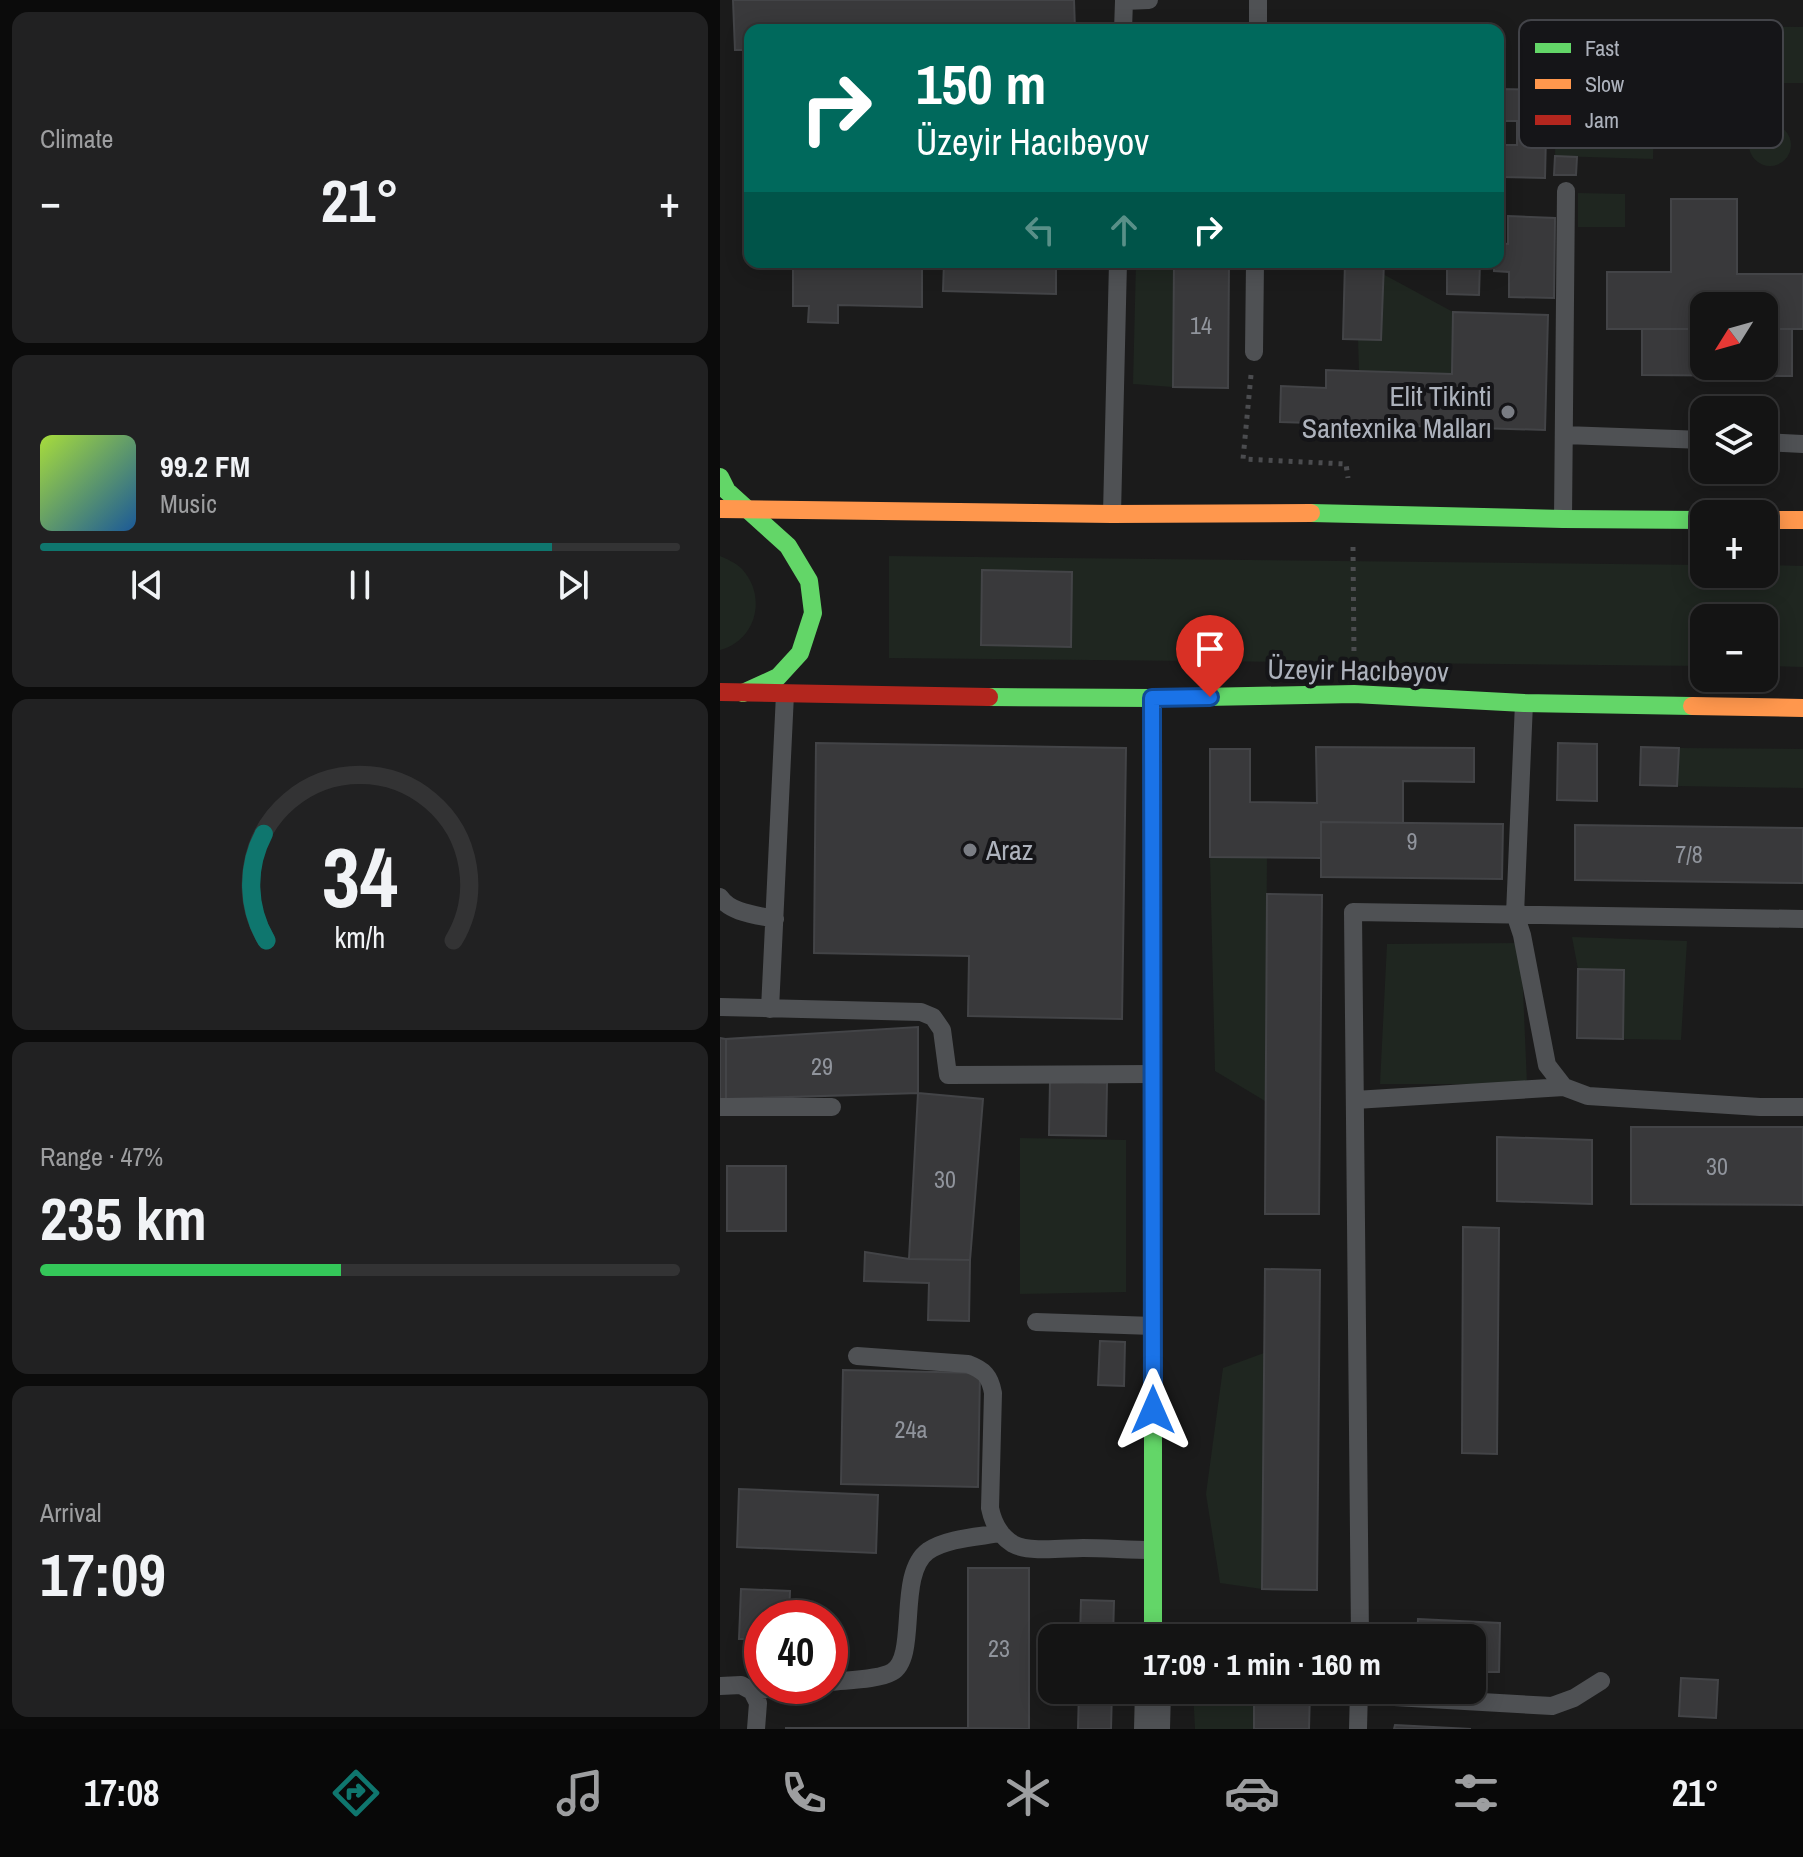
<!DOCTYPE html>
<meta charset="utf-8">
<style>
body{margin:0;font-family:"Archivo Narrow",sans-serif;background:#212122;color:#f1f3f6;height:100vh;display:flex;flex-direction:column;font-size:30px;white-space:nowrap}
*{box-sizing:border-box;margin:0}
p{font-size:26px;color:#9d9ea0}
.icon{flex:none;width:44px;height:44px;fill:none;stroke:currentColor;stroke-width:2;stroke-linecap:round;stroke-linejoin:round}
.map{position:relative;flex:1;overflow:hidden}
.sheet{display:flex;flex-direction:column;gap:12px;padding:12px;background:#0b0b0b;width:720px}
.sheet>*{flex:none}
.banner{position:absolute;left:24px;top:24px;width:760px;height:244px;border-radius:16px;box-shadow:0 4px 20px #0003,0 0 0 2px #333334;background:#00695c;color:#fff;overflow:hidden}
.needle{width:52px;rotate:233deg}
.buttons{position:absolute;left:970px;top:292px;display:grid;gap:16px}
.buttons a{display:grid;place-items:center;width:88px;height:88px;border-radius:16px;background:#141414;box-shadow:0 4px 20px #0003,0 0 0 2px #333334;font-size:40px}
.speed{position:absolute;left:24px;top:1600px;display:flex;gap:16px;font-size:40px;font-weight:700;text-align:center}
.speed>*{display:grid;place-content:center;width:104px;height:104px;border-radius:50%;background:#141414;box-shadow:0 4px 20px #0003,0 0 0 2px #333334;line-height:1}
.speed .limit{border:12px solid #d22;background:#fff;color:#111}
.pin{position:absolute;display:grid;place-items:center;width:68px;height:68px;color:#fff;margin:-82px -34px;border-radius:50% 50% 50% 0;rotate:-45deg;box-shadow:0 0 8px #0007}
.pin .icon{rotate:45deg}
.me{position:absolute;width:88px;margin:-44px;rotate:0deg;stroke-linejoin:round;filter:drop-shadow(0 0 6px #0008)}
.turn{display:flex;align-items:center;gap:28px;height:168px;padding:0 40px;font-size:36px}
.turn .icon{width:104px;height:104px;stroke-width:2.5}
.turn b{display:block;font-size:56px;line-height:68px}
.lanes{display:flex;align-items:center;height:76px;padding:0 40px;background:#0003;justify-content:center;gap:40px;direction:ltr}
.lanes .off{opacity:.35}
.big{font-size:60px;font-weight:700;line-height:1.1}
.sheet .tile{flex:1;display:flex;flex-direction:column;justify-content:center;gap:12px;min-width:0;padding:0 28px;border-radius:16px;background:#212122}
.sheet .dial{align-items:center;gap:0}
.dial svg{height:208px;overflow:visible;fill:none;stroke:#333334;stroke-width:7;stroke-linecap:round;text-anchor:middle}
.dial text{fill:#f1f3f6;stroke:none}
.song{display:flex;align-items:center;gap:24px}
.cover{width:96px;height:96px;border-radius:12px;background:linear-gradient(135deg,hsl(80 70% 55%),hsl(210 70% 35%))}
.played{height:8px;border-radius:4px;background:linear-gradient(90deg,#0f766e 80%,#333334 80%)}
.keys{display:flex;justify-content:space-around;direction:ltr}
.heat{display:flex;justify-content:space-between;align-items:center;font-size:44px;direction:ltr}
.charge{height:12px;border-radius:6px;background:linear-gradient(90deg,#34c759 47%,#333334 0)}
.trip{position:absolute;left:318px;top:1624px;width:448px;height:80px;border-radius:16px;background:#141414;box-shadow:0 4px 20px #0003,0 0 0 2px #333334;font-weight:700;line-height:80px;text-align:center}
.tab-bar{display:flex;height:128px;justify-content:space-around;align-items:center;background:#080808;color:#9d9ea0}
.tab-bar .icon{width:56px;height:56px}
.tab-bar .on{color:#0f766e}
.tab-bar b{font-size:36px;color:#f1f3f6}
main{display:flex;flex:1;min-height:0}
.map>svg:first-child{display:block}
</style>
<main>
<section class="sheet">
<div class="tile"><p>Climate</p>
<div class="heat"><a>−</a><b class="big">21°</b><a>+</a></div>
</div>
<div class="tile">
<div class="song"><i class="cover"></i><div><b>99.2 FM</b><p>Music</p></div></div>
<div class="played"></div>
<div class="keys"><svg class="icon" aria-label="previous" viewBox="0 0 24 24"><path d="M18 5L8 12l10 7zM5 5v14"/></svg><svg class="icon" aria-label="pause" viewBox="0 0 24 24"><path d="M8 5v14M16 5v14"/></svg><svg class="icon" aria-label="next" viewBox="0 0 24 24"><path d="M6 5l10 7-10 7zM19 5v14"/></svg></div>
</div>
<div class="tile dial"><svg viewBox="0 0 100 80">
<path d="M14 69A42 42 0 1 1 86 69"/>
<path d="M14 69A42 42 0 0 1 13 28" stroke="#0f766e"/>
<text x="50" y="56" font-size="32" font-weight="700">34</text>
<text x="50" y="72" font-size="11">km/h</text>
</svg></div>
<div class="tile"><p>Range · 47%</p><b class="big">235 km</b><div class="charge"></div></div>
<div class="tile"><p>Arrival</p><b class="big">17:09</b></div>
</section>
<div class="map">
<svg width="1083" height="1729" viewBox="0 0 1083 1729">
<rect width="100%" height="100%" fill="#1b1b1b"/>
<!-- green -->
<path fill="#1f2620" d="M968 26 1083 27V83H968Z
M836 113 934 115 933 159 835 156Z
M1029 145a21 21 0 1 1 42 0a21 21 0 1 1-42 0Z
M858 193 905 194V227H858Z
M416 262H454L453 387 413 384Z
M663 274 733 312 732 374 639 371 638 339 661 340Z
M0 556C7 559 16 563 22 569 47 596 37 640 0 650Z
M169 556 984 565V574H1044V565L1083 566V667L1044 666V618H984V666L169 658Z
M959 748 1083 749V788L957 786Z
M490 857H547L545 1101 495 1071Z
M852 937 967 941 961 1040 903 1039 904 970 858 969Z
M801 943 807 1084H660L667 944Z
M300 1138 406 1140V1292L300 1294Z
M544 1353 542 1589 500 1583 486 1494 503 1368Z
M473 1690H534V1729H475Z"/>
<!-- building -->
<path fill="#39393b" stroke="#434447" stroke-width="2" d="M13 0H354L355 30H30V50H15Z
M779 89 827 90 825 178 782 177 783 145H797V121H779Z
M835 156 857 157 856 175H834Z
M951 199H1017V274H1083V329H1044V306H984V329H887V272H951Z
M788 216 835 218 834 298 789 297V272L774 271V262H778V243L788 244Z
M73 262H202V307L118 305V323L88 322 89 306H73Z
M224 262H336V294L223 291Z
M454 262H509L508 388 453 387Z
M625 262H664L661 340 623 339Z
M727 262H760L759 295 727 294Z
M733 312 828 315 825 430 560 422 561 386 606 388V370L732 374Z
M922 329H984V366H1044V329H1072V376L922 375Z
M262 570 352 572 351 647 261 645Z
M96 743 406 748 402 1019 248 1016 249 956 94 953Z
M838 743 877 744V801L837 800Z
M596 747 754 748V782L683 781V823L601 822V858L490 857V749H530V802L597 803Z
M921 747 959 748 957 786 920 785Z
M601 822 783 824 782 879 601 877Z
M855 825 1083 828V883L855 880Z
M547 894 602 895 599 1214H545Z
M858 969 904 970 903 1039 857 1038Z
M198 1027V1093L6 1099V1039Z
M0 1038 6 1039V1099H0Z
M330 1081 387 1083 386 1136 329 1135Z
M198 1093 263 1099 250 1260 189 1259Z
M911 1127H1083V1205L911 1204Z
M777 1137 872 1140V1204L777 1201Z
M7 1166H66V1231H7Z
M743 1227 779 1228 777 1454 742 1453Z
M145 1252 189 1259 250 1260 249 1321 208 1320 209 1283 144 1281Z
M545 1269 600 1270 597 1590 542 1589Z
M380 1341 405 1342 404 1386 378 1385Z
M123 1370 260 1373 258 1487 121 1484Z
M19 1489 158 1495 156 1553 17 1547Z
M248 1568H309V1729L248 1728Z
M21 1589 70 1591 69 1618H42V1639H19Z
M361 1600 394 1601 393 1638H360Z
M698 1619 780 1623 779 1672H752V1638H697Z
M961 1678 998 1680 996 1718 959 1716Z
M359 1690H392L391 1729H358Z
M534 1690H590L589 1729H534Z
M675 1725 751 1729H674Z
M66 1728H248V1729H66Z"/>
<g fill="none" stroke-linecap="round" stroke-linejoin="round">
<!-- path -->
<path stroke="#4b4c4f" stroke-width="5" stroke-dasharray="4 6" stroke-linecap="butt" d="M531 375 523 459 626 464 628 478
M633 547 634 657"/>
<!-- lane -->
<path stroke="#4f5154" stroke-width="18" d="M403 30 404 1 429 0
M538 30V0
M534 352 535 262
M844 435 984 440
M1044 442 1083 444
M392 514 398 262
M843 519 846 191
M804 703 795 914 802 935 827 1065 844 1087 868 1096 1040 1107H1083
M0 897C10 913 37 915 55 919
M0 1007 201 1012 213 1017 222 1030 228 1075 433 1074
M50 1009 65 694
M635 1100 844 1087
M0 1107H112
M316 1322 433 1326
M137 1356 248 1364C264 1370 270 1376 273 1393L270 1508C273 1523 280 1536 293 1544 309 1553 345 1548 363 1548 386 1548 409 1550 433 1550
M640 1638 633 912 1083 919
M110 1682C126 1680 158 1680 172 1672 199 1657 176 1574 208 1551 227 1538 258 1537 281 1533
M0 1686 21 1685 32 1691 38 1703 36 1729
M32 1691 73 1686
M639 1695 832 1706 854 1698 881 1681
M638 1729 639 1690"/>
<!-- street -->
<path stroke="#4f5154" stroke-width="36" d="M432 1729 433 1690"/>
<!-- fast -->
<path stroke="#63d668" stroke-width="18" d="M0 477 7 491 68 546 89 581 93 613 80 653 58 677 23 693
M591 513 843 519 984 520
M269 697 432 698 634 694 804 703 972 706
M433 1181V1638"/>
<!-- slow -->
<path stroke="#ff974d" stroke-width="18" d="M0 509 392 514 591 513
M1044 520H1083
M432 698 433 1181
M972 706 1083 708"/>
<!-- jam -->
<path stroke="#b3261e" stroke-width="18" d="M0 692 269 697"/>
</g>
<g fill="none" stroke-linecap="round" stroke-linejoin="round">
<defs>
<path id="route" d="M433 1410 432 698 490 697"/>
</defs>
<!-- route casing -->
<use href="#route" stroke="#114b97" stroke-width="20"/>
<!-- route -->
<use href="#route" stroke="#1a73e8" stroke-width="14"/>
</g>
<!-- markers -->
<g fill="#7a7d84" stroke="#151518" stroke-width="3">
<circle cx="788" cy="412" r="8"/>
<circle cx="250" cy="850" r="8"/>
</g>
<g text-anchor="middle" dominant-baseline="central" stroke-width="8" stroke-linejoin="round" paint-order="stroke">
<!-- number labels -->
<g font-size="24" fill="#90949c">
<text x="481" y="325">14</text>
<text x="692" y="841">9</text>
<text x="969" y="854">7/8</text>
<text x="102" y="1066">29</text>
<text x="997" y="1166">30</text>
<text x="225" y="1179">30</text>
<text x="191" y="1429">24a</text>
<text x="279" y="1648">23</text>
</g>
<!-- poi labels -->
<g font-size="28" fill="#adb2bc" stroke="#151518" text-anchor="end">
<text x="772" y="396">Elit Tikinti<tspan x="772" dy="32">Santexnika Malları</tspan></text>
<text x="266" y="850" text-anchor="start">Araz</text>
</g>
<!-- street labels -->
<g font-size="28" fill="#adb2bc" stroke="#151518">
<text transform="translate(638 670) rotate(1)">Üzeyir Hacıbəyov</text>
</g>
</g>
<!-- legend -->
<rect x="799" y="20" width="264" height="128" rx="12" fill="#151518" stroke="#434449" stroke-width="2"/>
<rect x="815" y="43" width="36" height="10" fill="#63d668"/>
<rect x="815" y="79" width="36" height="10" fill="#ff974d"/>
<rect x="815" y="115" width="36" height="10" fill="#b3261e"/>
<g font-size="22" fill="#adb2bc">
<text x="865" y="56">Fast</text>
<text x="865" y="92">Slow</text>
<text x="865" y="128">Jam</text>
</g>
</svg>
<div class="buttons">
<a><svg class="needle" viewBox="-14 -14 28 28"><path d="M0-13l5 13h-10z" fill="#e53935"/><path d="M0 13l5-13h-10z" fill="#9d9ea0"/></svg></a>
<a><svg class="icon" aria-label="layers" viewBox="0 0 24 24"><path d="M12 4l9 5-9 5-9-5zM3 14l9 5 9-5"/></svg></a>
<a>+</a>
<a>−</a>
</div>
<div class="speed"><div class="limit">40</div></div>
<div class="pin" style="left:490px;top:697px;background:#d93025"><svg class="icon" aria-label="arrive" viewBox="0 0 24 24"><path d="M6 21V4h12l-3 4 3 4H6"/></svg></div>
<svg class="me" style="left:433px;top:1410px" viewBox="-20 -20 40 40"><path d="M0-17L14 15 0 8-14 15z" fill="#1a73e8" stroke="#fff" stroke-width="4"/></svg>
<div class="trip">17:09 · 1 min · 160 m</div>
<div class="banner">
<div class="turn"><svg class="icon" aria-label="right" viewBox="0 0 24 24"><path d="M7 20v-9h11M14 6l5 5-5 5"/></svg><div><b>150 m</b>Üzeyir Hacıbəyov</div></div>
<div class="lanes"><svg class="icon off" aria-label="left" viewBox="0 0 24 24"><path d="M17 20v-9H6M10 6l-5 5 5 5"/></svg><svg class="icon off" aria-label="ahead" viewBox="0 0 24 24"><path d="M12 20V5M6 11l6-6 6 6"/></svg><svg class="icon" aria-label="right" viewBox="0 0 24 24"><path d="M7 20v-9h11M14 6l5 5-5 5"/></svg></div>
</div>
</div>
</main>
<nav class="tab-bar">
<b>17:08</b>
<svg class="icon on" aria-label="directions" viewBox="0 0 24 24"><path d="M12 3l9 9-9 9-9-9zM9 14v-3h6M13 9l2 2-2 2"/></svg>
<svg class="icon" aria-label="music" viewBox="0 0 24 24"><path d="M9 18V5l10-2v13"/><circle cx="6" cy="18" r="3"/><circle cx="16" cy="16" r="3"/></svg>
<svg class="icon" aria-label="phone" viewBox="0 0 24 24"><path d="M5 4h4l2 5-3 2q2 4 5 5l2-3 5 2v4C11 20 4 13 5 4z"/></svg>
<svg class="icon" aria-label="climate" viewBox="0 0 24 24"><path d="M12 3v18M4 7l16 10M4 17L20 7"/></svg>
<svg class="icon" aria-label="car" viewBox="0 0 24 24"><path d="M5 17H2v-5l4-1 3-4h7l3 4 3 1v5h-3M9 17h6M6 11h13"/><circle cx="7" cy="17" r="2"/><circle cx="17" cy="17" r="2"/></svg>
<svg class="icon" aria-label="filters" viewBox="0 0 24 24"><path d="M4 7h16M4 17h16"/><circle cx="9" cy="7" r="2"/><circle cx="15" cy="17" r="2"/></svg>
<b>21°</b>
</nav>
